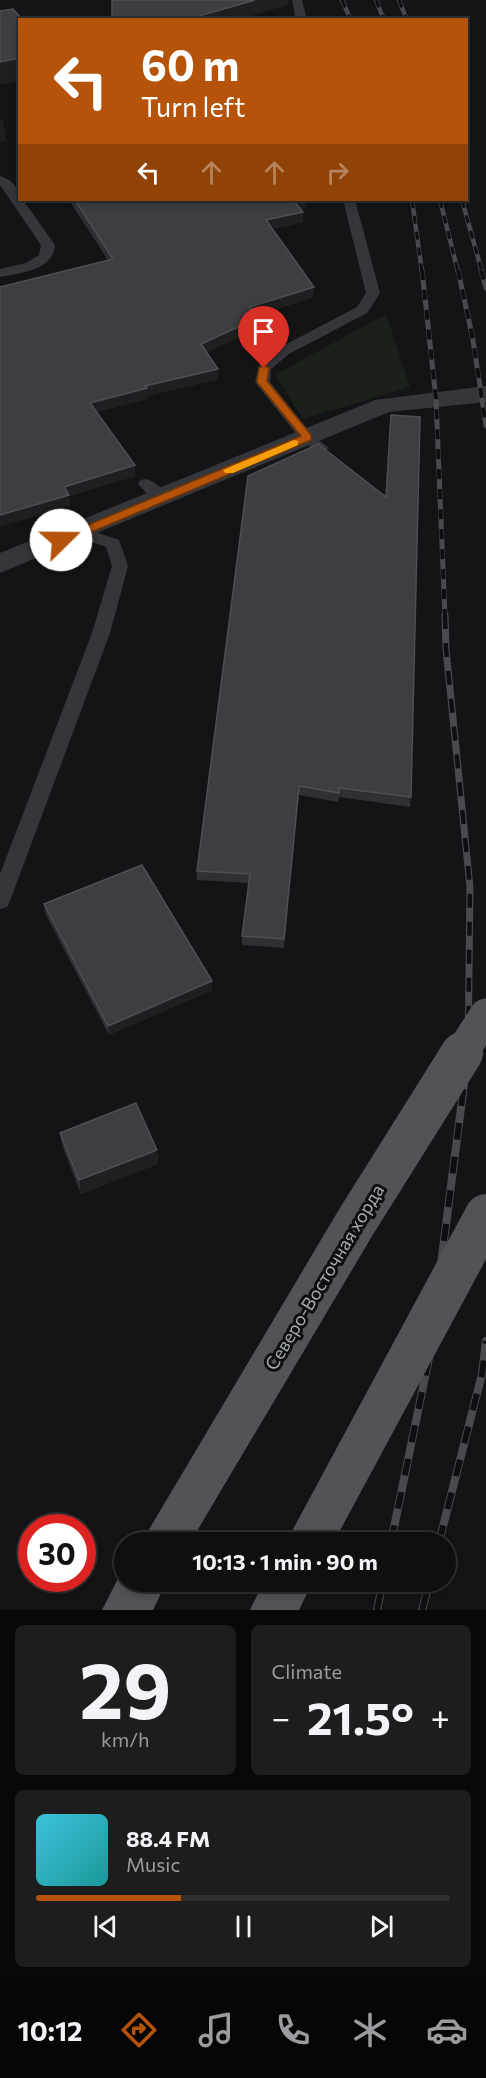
<!DOCTYPE html>
<meta charset="utf-8">
<style>
body{margin:0;font-family:Commissioner,sans-serif;background:#1d1d1e;color:#f1f3f6;height:100vh;display:flex;flex-direction:column;font-size:22px;white-space:nowrap}
*{box-sizing:border-box;margin:0}
p{font-size:20px;color:#9b9c9f}
.icon{flex:none;width:33px;height:33px;fill:none;stroke:currentColor;stroke-width:2;stroke-linecap:round;stroke-linejoin:round}
.map{position:relative;height:1610px;overflow:hidden}
.drawer{display:flex;flex-direction:column;gap:15px;padding:15px;background:#080809;flex:1}
.drawer>*{flex:none}
.banner{position:absolute;left:18px;top:18px;width:450px;height:183px;border-radius:0px;box-shadow:0 3px 9px #0003,0 0 0 2px #2f2f30;background:#b45309;color:#fff;overflow:hidden}
.speed{position:absolute;left:18px;top:1514px;display:flex;gap:12px;font-size:30px;font-weight:700;text-align:center}
.speed>*{display:grid;place-content:center;width:78px;height:78px;border-radius:50%;background:#0f0f10;box-shadow:0 3px 9px #0003,0 0 0 2px #2f2f30;line-height:1}
.speed .limit{border:9px solid #d22;background:#fff;color:#111}
.pin{position:absolute;display:grid;place-items:center;width:51px;height:51px;color:#fff;margin:-62px -26px;border-radius:50% 50% 50% 0;rotate:-45deg;box-shadow:0 0 6px #0007}
.pin .icon{rotate:45deg}
.me{position:absolute;width:66px;margin:-33px;rotate:68deg;stroke-linejoin:round;filter:drop-shadow(0 0 4px #0008)}
.turn{display:flex;align-items:center;gap:21px;height:126px;padding:0 24px;font-size:27px}
.turn .icon{width:78px;height:78px;stroke-width:2.5}
.turn b{display:block;font-size:42px;line-height:51px}
.lanes{display:flex;align-items:center;height:57px;padding:0 24px;background:#0003;justify-content:center;gap:30px;direction:ltr}
.lanes .off{opacity:.35}
.big{font-size:45px;font-weight:700;line-height:1.1}
.drawer .card{flex:1;display:flex;flex-direction:column;justify-content:center;gap:9px;min-width:0;padding:0 21px;border-radius:9px;background:#1d1d1e}
.drawer .dial{align-items:center;gap:0}
.dial b{font-size:78px;line-height:1}
.song{display:flex;align-items:center;gap:18px}
.cover{width:72px;height:72px;border-radius:9px;background:linear-gradient(135deg,hsl(190 70% 55%),hsl(180 70% 35%))}
.played{height:6px;border-radius:3px;background:linear-gradient(90deg,#b45309 35%,#2f2f30 35%)}
.keys{display:flex;justify-content:space-around;direction:ltr}
.heat{display:flex;justify-content:space-between;align-items:center;font-size:33px;direction:ltr}
.drawer .tiles{flex:1;display:grid;gap:15px;grid-template-columns:1fr 1fr}
.card:last-child{grid-column:span 2}
.trip{position:absolute;left:114px;top:1532px;width:342px;height:60px;border-radius:30px;background:#0f0f10;box-shadow:0 3px 9px #0003,0 0 0 2px #2f2f30;font-weight:700;line-height:60px;text-align:center}
.dock{display:flex;height:96px;justify-content:space-around;align-items:center;background:#060606;color:#9b9c9f}
.dock .icon{width:42px;height:42px}
.dock .current{color:#b45309}
.dock b{font-size:27px;color:#f1f3f6}
.map>svg:first-child{display:block}
</style>
<div class="map">
<svg width="486" height="1610" viewBox="0 0 486 1610">
<rect width="100%" height="100%" fill="#141416"/>
<!-- green -->
<path fill="#1b201b" d="M386 314 410 387 303 419 275 375Z"/>
<g fill="none" stroke-linecap="round" stroke-linejoin="round">
<!-- service -->
<path fill="#35363a" fill-rule="evenodd" d="M292 0H302L307 20H296Z
M0 176C11 179 20 188 20 200H23L55 245C53 271 20 273 0 277V269L26 263 39 255 41 245 0 185Z
M343 200H355L380 293 367 313 289 354 271 369 270 382 312 435 329 448 321 453 302 441 255 382 259 365 279 348 357 307 366 293Z
M146 479C155 481 164 490 169 498L167 502H155L138 484 140 480Z
M81 527 119 540 128 566 110 633 10 901 7 907 0 909V874L92 633 112 566 106 547 75 536 73 532 75 528Z"/>
<!-- minor -->
<path fill="#35363a" fill-rule="evenodd" d="M486 386V402L389 412 0 573V553L375 400Z"/>
<!-- primary -->
<path fill="#525359" fill-rule="evenodd" d="M124 1567V1581H167L153 1610H102Z
M264 1581H313L299 1610H250Z"/>
<defs>
<path id="rail-far3" d="M342 0 351 20
M376 0 384 20
M399 0 407 20
M412 200 422 272
M440 200 458 272
M462 200 482 272"/>
<path id="rail-far2" d="M422 270 436 399 445 616
M458 270 473 340 486 426
M481 270 486 288"/>
<path id="rail-far1" d="M445 615 446 649 470 887 468 1054"/>
<path id="rail" d="M391 1542 429 1358 468 1053
M439 1542 482 1374 486 1341
M377 1610 383 1581
M422 1610 430 1581"/>
</defs>
<!-- rail-far3 casing -->
<use href="#rail-far3" stroke="#494a4f" stroke-width="4.5"/>
<!-- rail-far2 casing -->
<use href="#rail-far2" stroke="#494a4f" stroke-width="5"/>
<!-- rail-far1 casing -->
<use href="#rail-far1" stroke="#494a4f" stroke-width="7"/>
<!-- rail casing -->
<use href="#rail" stroke="#494a4f" stroke-width="8"/>
<!-- rail-far3 -->
<use href="#rail-far3" stroke="#0f0f11" stroke-width="3" stroke-dasharray="8" stroke-linecap="butt"/>
<!-- rail-far2 -->
<use href="#rail-far2" stroke="#0f0f11" stroke-width="4" stroke-dasharray="10" stroke-linecap="butt"/>
<!-- rail-far1 -->
<use href="#rail-far1" stroke="#0f0f11" stroke-width="4.5" stroke-dasharray="14" stroke-linecap="butt"/>
<!-- rail -->
<use href="#rail" stroke="#0f0f11" stroke-width="6" stroke-dasharray="17" stroke-linecap="butt"/>
<!-- primary-bridge-far1 -->
<path stroke="#525359" stroke-width="33" d="M461 1054 486 1015"/>
<!-- primary-bridge -->
<path stroke="#525359" stroke-width="42" d="M166 1542 356 1222 462 1053
M310 1542 486 1215"/>
</g>
<!-- wall -->
<path fill="#303034" d="M69 200H307V208L300 209 303 222 272 229 313 297 256 316 258 318V329L206 352 218 379 148 396V399L96 412 135 476 69 496 70 506 0 526 108 260Z
M248 476 411 797 410 807 339 797 338 802 299 795 284 948 242 945V936L249 883 197 880V871Z
M44 904 212 990 109 1035 45 913Z
M60 1133 157 1150 158 1164 81 1194 63 1148Z"/>
<!-- shaded-wall -->
<path fill="#1f1f22" d="M255 0H288V5L237 20H185Z
M20 58V81L0 85V62Z
M3 119 6 141 0 143V120Z
M299 200H307V208L293 211 294 201Z
M303 212V222L265 230 266 220Z
M314 287 313 297 250 317V307Z
M258 318V329L201 355V344Z
M218 369V379L148 396V399L91 413 90 403 145 386Z
M135 465V476L69 496 70 506 0 526V515L64 487Z
M299 786V795L284 948V939Z
M212 981V990L109 1035 108 1026Z
M157 1150 158 1164 81 1194 79 1180Z"/>
<!-- building -->
<path fill="#3d3d42" stroke="#4d4f54" stroke-width="1.5" d="M112 0H255L185 20H112Z
M13 9 23 20H20V58L0 62V11Z
M75 200H299L294 201 303 212 266 220 314 287 250 307 258 318 201 344 218 369 145 386 147 388 90 403 135 465 64 487 69 495 0 515V287L113 259Z
M391 415 420 417 411 797 339 788V793L299 786 284 939 242 936 250 874 197 871 248 476 318 444 386 497Z
M142 865 212 981 108 1026 44 904Z
M136 1103 157 1150 79 1180 60 1133Z"/>
<!-- route -->
<path fill="#b45309" stroke="#753606" stroke-width="1.5" d="M264 365 269 368 267 381 311 435V440L65 543H57V538L301 436 257 382 259 368Z"/>
<!-- slow -->
<path fill="#f59e0b" d="M294 440 298 441V445L233 473H225L223 470Z"/>
<g text-anchor="middle" dominant-baseline="central" stroke-width="6" stroke-linejoin="round" paint-order="stroke">
<!-- near-street labels -->
<g font-size="18" fill="#a7abb5" stroke="#0f0f11">
<text transform="translate(324 1277) rotate(-59)">Северо-Восточная хорда</text>
</g>
</g>
</svg>
<div class="speed"><div class="limit">30</div></div>
<div class="pin" style="left:264px;top:368px;background:#d93025"><svg class="icon" aria-label="arrive" viewBox="0 0 24 24"><path d="M6 21V4h12l-3 4 3 4H6"/></svg></div>
<svg class="me" style="left:61px;top:540px" viewBox="-20 -20 40 40"><circle r="19" fill="#fff"/><path d="M0-13L10 11 0 6-10 11z" fill="#b45309"/></svg>
<div class="trip">10:13 · 1 min · 90 m</div>
<div class="banner">
<div class="turn"><svg class="icon" aria-label="left" viewBox="0 0 24 24"><path d="M17 20v-9H6M10 6l-5 5 5 5"/></svg><div><b>60 m</b>Turn left</div></div>
<div class="lanes"><svg class="icon" aria-label="left" viewBox="0 0 24 24"><path d="M17 20v-9H6M10 6l-5 5 5 5"/></svg><svg class="icon off" aria-label="ahead" viewBox="0 0 24 24"><path d="M12 20V5M6 11l6-6 6 6"/></svg><svg class="icon off" aria-label="ahead" viewBox="0 0 24 24"><path d="M12 20V5M6 11l6-6 6 6"/></svg><svg class="icon off" aria-label="right" viewBox="0 0 24 24"><path d="M7 20v-9h11M14 6l5 5-5 5"/></svg></div>
</div>
</div>
<section class="drawer">
<div class="tiles">
<div class="card dial"><b>29</b><p>km/h</p></div>
<div class="card"><p>Climate</p>
<div class="heat"><a>−</a><b class="big">21.5°</b><a>+</a></div>
</div>
<div class="card">
<div class="song"><i class="cover"></i><div><b>88.4 FM</b><p>Music</p></div></div>
<div class="played"></div>
<div class="keys"><svg class="icon" aria-label="previous" viewBox="0 0 24 24"><path d="M18 5L8 12l10 7zM5 5v14"/></svg><svg class="icon" aria-label="pause" viewBox="0 0 24 24"><path d="M8 5v14M16 5v14"/></svg><svg class="icon" aria-label="next" viewBox="0 0 24 24"><path d="M6 5l10 7-10 7zM19 5v14"/></svg></div>
</div>
</div>
</section>
<nav class="dock">
<b>10:12</b>
<svg class="icon current" aria-label="directions" viewBox="0 0 24 24"><path d="M12 3l9 9-9 9-9-9zM9 14v-3h6M13 9l2 2-2 2"/></svg>
<svg class="icon" aria-label="music" viewBox="0 0 24 24"><path d="M9 18V5l10-2v13"/><circle cx="6" cy="18" r="3"/><circle cx="16" cy="16" r="3"/></svg>
<svg class="icon" aria-label="phone" viewBox="0 0 24 24"><path d="M5 4h4l2 5-3 2q2 4 5 5l2-3 5 2v4C11 20 4 13 5 4z"/></svg>
<svg class="icon" aria-label="climate" viewBox="0 0 24 24"><path d="M12 3v18M4 7l16 10M4 17L20 7"/></svg>
<svg class="icon" aria-label="car" viewBox="0 0 24 24"><path d="M5 17H2v-5l4-1 3-4h7l3 4 3 1v5h-3M9 17h6M6 11h13"/><circle cx="7" cy="17" r="2"/><circle cx="17" cy="17" r="2"/></svg>
</nav>
